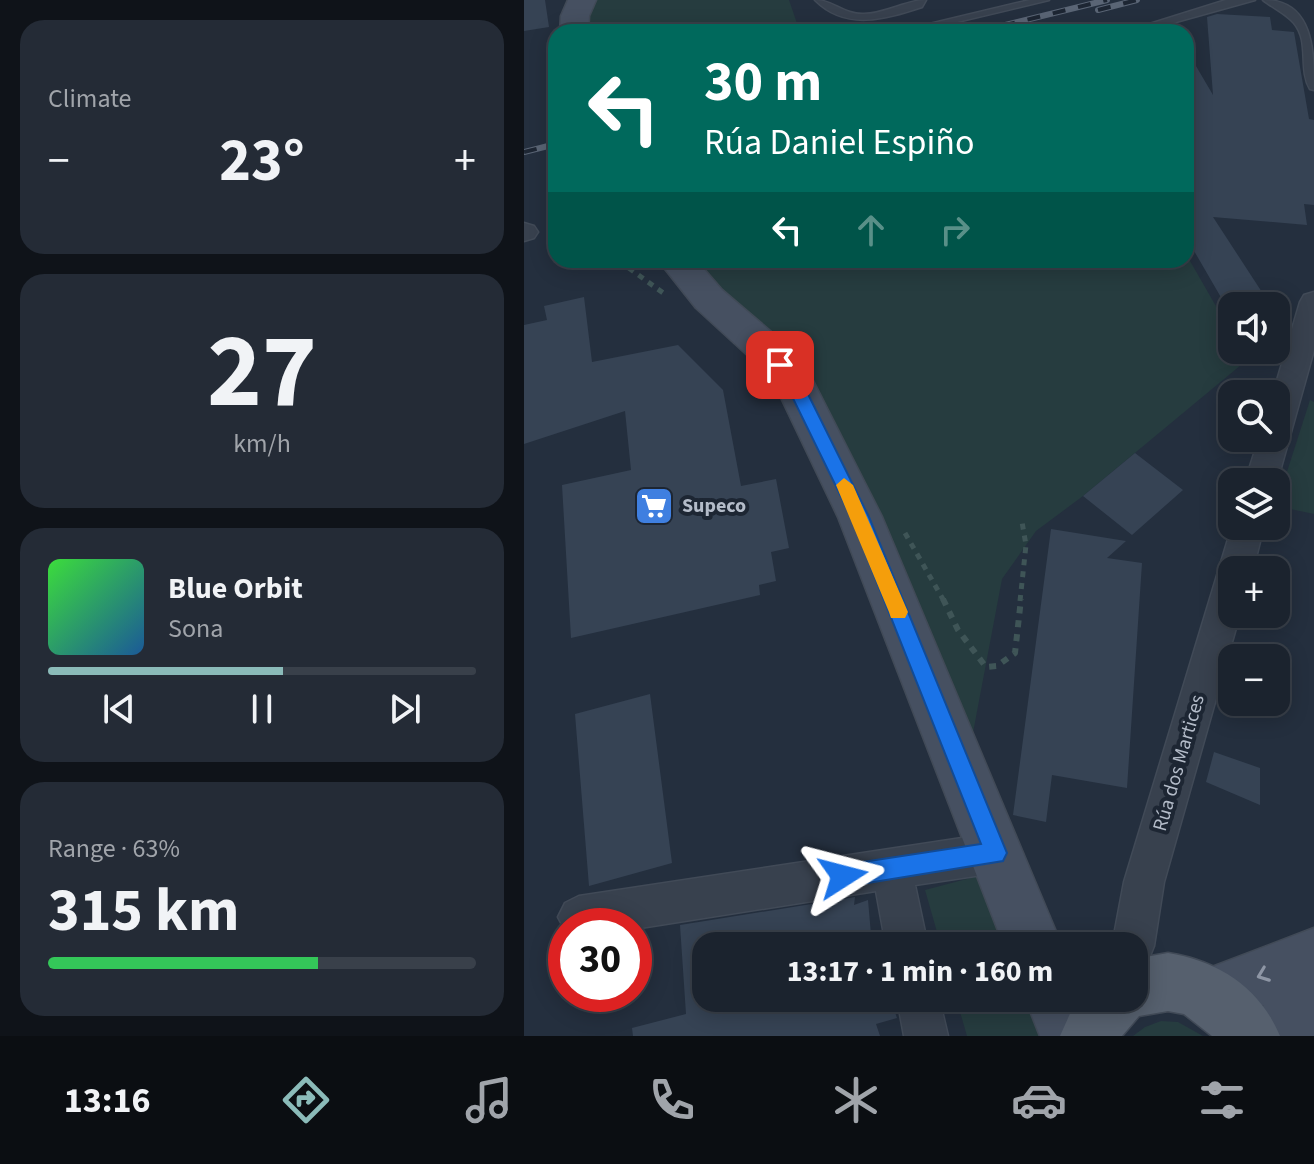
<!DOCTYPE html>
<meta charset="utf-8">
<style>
body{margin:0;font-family:"Source Sans 3",sans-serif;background:#242b36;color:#f1f3f6;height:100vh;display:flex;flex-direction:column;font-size:30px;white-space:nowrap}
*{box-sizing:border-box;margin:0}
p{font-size:26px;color:#a0a4aa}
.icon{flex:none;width:44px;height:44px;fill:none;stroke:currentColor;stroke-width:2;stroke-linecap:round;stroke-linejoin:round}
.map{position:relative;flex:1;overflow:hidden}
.drawer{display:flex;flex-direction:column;gap:20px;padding:20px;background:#0f1319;width:524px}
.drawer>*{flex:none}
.hud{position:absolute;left:24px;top:24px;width:646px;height:244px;border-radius:24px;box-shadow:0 4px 20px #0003,0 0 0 2px #39404a;background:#00695c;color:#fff;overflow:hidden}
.buttons{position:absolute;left:694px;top:292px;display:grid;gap:16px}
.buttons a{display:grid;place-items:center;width:72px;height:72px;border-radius:16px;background:#1b232e;box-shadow:0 4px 20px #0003,0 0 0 2px #39404a;font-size:40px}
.speed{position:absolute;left:24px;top:908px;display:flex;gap:16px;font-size:40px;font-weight:700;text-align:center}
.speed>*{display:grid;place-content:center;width:104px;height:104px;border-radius:50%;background:#1b232e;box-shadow:0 4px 20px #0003,0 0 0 2px #39404a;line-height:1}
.speed .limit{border:12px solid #d22;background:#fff;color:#111}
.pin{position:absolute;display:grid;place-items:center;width:68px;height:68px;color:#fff;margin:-34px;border-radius:16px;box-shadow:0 4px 12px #0006}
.me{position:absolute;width:88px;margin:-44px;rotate:81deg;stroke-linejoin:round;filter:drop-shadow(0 0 6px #0008)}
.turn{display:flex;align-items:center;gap:28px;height:168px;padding:0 24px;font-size:36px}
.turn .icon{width:104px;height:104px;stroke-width:2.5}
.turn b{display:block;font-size:56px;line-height:68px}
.lanes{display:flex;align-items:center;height:76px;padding:0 24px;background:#0003;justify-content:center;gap:40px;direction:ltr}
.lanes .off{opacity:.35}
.big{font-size:60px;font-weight:700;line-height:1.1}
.drawer .widget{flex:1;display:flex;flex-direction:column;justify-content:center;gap:12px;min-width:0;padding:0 28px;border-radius:24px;background:#242b36}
.drawer .dial{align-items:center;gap:0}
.dial b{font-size:104px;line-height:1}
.song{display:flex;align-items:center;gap:24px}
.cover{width:96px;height:96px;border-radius:12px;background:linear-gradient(135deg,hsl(120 70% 55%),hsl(210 70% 35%))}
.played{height:8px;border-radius:4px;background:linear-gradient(90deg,#8bbbb9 55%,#39404a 55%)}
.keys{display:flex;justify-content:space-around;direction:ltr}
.heat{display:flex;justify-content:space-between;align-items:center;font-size:44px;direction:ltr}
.charge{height:12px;border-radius:6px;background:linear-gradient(90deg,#34c759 63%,#39404a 0)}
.trip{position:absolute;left:168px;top:932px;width:456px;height:80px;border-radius:24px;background:#1b232e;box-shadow:0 4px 20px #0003,0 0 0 2px #39404a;font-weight:700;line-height:80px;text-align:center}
.tabs{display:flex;height:128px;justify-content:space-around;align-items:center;background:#0b0e12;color:#a0a4aa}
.tabs .icon{width:56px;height:56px}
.tabs .on{color:#8bbbb9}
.tabs b{font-size:36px;color:#f1f3f6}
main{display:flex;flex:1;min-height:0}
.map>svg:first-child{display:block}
</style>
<main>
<section class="drawer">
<div class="widget"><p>Climate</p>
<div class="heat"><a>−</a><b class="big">23°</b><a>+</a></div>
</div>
<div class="widget dial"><b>27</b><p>km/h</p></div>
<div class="widget">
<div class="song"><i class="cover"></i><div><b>Blue Orbit</b><p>Sona</p></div></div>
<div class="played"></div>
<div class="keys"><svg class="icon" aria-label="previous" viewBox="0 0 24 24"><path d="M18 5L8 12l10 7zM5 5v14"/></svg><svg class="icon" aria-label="pause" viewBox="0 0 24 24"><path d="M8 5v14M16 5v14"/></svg><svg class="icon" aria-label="next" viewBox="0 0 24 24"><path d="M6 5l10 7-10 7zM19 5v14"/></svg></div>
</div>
<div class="widget"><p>Range · 63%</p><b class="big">315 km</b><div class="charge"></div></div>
</section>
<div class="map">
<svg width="790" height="1036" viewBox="0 0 790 1036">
<rect width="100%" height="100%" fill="#242f3e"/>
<!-- green -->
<path fill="#263c3f" d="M73 0H265L276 32H59Z
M662 254 708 334V350H717L723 360 559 496 512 531 478 579 448 738 268 379 152 260H662Z
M786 400 790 402V514L752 506Z
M454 876 483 946H417L401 890Z
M432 998H505L520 1036H443Z
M637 1021 654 1022 679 1036H609L621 1027Z"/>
<!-- building -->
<path fill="#364354" d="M0 0H21L25 27 0 31Z
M693 14 746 17 748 30 770 32 785 119 790 120V205L780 204 783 225 689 217 747 306H702L662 237V49L689 95 683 17Z
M60 297 68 362 154 345 199 390 217 486 252 479 265 548 247 552 252 581 235 585 236 595 47 638 38 485 107 470 101 411 0 444V325L23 320 20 306Z
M611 453 659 490 608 535 559 496Z
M527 529 602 541 583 558 618 563 603 788 528 775 522 822 489 815Z
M126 694 148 863 65 886 51 714Z
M690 752 736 768V805L682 782Z
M331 897 330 905 344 900 348 946H182V998H366L373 1018 352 1024 356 1036H109L108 1028 162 1014 156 925Z"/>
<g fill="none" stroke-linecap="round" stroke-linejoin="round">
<defs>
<path id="lane" d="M291 0C309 0 320 15 340 14 361 14 383 0 402 0L398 7C361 19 322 31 291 0Z
M506 0H525L391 32H372Z
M702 0H731L616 32H600Z
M739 0C790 0 790 52 790 90L786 89C774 69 786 42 770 23 761 13 749 8 739 0Z"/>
<path id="street" d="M0 223 10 226 14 232 10 238 0 241Z
M790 292V350L753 482H721L735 438H752V394H749L776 302 780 295Z
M708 526H740L729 570H708V614H716L640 882 630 946 624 961 610 966V946H588L600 882Z
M471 833 485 839 491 853 485 867 471 873 391 885 404 946H362L352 891 110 929V926H42V932L34 917 41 903 55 896Z
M373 998H415L424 1036H380Z"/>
<path id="secondary" d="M44 0H72L65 16 64 32H36L37 16Z
M134 260H172L198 290 259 342 288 379 358 517 538 946H480L314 517 252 387 231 362 172 308Z
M790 928V1036H721L730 1015 740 1005 688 1025 667 1017 659 996 667 975Z
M501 998H560L576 1036H516Z"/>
<path id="primary" d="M644 953C695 961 736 988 756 1036H688L660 1014 644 1011 615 1016 598 1036H536L553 998H610V959Z"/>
</defs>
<!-- lane casing -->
<use href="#lane" stroke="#414a57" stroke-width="3"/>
<!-- street casing -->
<use href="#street" stroke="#414a57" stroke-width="3"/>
<!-- secondary casing -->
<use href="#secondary" stroke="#414a57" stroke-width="3"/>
<!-- primary casing -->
<use href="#primary" stroke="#414a57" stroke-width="3"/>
<!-- path-far2 -->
<path stroke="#3f5557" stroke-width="4" stroke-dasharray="4 4" stroke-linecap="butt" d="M94 260 98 263"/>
<!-- path-far1 -->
<path stroke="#3f5557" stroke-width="5" stroke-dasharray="6 6" stroke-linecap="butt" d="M95 261 142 295
M381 533 420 601
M496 601 502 545 498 522"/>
<!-- path -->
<path stroke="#3f5557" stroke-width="6" stroke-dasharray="7 7" stroke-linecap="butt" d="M419 599 434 630 462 667 473 666 491 653 497 599"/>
<!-- lane -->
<use href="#lane" fill="#38414e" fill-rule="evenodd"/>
<!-- street -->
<use href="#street" fill="#38414e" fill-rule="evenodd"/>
<!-- secondary -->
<use href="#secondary" fill="#465061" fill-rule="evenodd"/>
<!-- primary -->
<use href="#primary" fill="#56606e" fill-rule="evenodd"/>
<defs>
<path id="rail" d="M574 10 613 0
M453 32 583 0
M0 152 32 144"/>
</defs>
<!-- rail casing -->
<use href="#rail" stroke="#5a6575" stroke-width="6"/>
<!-- rail -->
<use href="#rail" stroke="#1d2633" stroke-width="4" stroke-dasharray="13" stroke-linecap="butt"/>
</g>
<!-- one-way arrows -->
<defs><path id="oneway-chevron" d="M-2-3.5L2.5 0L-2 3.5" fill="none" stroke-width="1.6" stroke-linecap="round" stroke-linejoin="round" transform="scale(2)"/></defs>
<use stroke="#8e96a5" href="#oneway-chevron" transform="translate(739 975) rotate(159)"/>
<!-- route -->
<path fill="#1a73e8" stroke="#114b97" stroke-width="2" d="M256 359 274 374 345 517 483 853 479 861 319 887 311 884 308 876 311 868 319 865 457 844 327 517 261 382 248 365Z"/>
<!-- slow -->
<path fill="#f59e0b" d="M320 478 329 485 384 612 381 618H367L365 612 312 485Z"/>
<!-- icons -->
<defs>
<symbol id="supermarket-square" viewBox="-11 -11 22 22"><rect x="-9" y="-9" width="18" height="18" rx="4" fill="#3f7fe0" stroke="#1d2633"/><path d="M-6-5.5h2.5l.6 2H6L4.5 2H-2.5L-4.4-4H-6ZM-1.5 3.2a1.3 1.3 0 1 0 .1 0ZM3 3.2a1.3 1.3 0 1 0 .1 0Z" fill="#fff"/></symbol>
</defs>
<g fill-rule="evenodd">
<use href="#supermarket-square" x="108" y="484" width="44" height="44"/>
</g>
<g text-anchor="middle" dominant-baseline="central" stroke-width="8" stroke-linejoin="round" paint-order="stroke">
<!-- poi labels -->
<g font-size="20" font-weight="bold" fill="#b4bcc9" stroke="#1d2633" text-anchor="start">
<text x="158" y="506">Supeco</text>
</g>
<!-- street labels -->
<g font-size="20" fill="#b4bcc9" stroke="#1d2633">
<text transform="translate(655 763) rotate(-74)">Rúa dos Martices</text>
</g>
</g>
</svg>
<div class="buttons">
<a><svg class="icon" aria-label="sound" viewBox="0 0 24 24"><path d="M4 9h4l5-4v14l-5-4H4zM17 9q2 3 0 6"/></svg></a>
<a><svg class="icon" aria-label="search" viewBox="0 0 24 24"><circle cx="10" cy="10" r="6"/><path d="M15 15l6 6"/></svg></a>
<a><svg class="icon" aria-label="layers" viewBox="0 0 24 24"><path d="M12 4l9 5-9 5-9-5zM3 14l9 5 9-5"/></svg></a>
<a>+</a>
<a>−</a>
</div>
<div class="speed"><div class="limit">30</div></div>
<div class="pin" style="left:256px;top:365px;background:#d93025"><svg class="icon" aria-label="arrive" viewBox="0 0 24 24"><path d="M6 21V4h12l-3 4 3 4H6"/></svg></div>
<svg class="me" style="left:319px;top:876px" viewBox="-20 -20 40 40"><path d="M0-17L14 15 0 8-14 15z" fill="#1a73e8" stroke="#fff" stroke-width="4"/></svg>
<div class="trip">13:17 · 1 min · 160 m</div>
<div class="hud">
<div class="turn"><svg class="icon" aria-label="left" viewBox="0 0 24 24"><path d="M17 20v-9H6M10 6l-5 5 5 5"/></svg><div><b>30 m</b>Rúa Daniel Espiño</div></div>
<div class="lanes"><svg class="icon" aria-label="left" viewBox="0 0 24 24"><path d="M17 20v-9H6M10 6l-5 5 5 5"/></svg><svg class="icon off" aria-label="ahead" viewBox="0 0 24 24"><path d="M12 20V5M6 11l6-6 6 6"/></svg><svg class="icon off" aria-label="right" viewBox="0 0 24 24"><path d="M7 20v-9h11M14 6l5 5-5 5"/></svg></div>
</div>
</div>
</main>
<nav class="tabs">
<b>13:16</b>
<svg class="icon on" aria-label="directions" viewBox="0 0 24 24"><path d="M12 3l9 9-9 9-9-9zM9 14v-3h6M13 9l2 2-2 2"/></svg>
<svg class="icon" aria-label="music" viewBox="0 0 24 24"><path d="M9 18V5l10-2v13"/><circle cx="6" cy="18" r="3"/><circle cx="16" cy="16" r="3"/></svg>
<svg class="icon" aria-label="phone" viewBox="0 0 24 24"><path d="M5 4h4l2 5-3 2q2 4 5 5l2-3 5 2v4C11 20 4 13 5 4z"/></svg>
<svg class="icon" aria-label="climate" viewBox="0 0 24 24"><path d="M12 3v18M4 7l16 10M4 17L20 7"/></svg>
<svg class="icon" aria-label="car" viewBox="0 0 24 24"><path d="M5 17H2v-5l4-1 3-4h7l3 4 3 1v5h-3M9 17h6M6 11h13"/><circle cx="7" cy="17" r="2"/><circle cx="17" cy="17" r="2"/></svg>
<svg class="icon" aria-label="filters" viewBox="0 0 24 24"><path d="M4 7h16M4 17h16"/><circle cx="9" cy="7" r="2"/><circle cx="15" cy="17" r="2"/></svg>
</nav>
